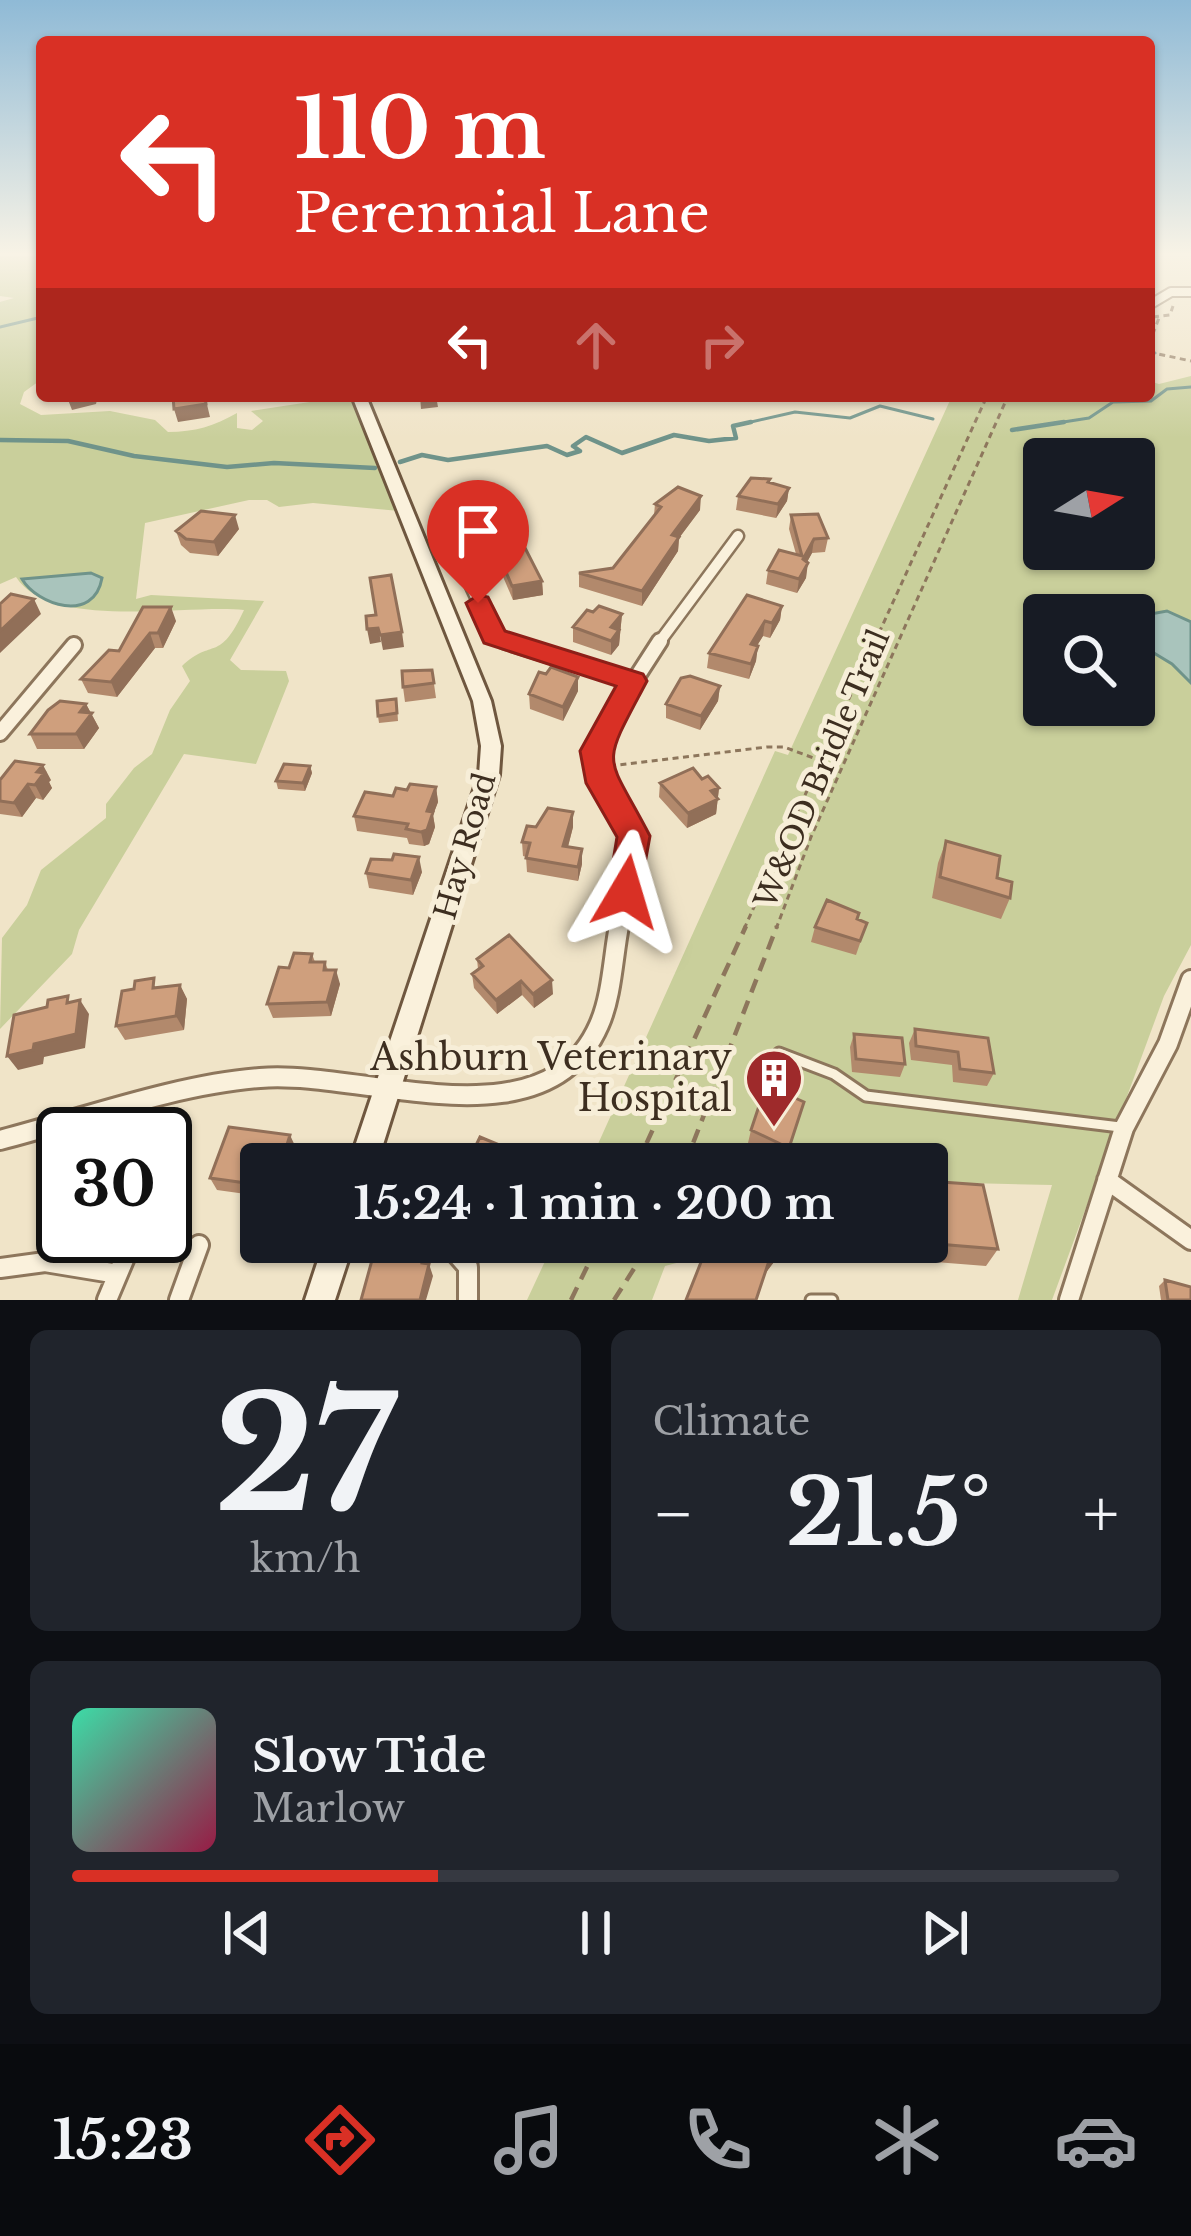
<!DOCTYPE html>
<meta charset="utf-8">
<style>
body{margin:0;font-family:"Libre Baskerville",serif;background:#20242c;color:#f1f3f6;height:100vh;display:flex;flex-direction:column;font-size:45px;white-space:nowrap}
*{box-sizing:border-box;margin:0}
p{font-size:39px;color:#9ea1a6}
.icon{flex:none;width:66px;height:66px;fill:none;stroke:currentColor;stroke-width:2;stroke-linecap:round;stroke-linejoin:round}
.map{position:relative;height:1300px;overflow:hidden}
.details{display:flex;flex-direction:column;gap:30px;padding:30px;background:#0d0f14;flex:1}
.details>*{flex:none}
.top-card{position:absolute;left:36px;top:36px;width:1119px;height:366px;border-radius:12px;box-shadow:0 3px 9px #0004;background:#d93025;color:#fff;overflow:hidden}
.needle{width:78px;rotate:79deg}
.tools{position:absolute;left:1023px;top:438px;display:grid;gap:24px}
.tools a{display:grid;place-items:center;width:132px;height:132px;border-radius:12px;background:#171b24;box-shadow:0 3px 9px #0004;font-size:60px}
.speed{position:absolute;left:36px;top:1107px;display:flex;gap:24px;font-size:60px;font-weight:700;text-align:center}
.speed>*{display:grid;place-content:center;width:156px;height:156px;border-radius:50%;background:#171b24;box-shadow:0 3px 9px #0004;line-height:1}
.speed .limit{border:6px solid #111;border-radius:18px;background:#fff;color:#111}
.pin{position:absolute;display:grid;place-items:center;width:102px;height:102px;color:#fff;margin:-123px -51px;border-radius:50% 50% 50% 0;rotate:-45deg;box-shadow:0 0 12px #0007}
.pin .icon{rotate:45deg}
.me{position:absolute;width:132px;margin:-66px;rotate:7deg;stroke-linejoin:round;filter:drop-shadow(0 0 9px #0008)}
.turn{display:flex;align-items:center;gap:42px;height:252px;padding:0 60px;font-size:54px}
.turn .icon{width:156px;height:156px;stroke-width:2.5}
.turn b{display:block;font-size:84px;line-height:102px}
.lanes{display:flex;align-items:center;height:114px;padding:0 60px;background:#0003;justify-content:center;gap:60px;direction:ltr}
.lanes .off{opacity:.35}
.big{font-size:90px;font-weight:800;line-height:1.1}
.details .widget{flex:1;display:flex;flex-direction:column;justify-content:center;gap:18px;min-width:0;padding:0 42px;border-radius:18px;background:#20242c}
.details .dial{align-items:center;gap:0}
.dial b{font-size:156px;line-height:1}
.song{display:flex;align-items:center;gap:36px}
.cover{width:144px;height:144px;border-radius:18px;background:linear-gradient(135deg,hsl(160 70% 55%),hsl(340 70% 35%))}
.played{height:12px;border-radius:6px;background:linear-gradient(90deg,#d93025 35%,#363941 35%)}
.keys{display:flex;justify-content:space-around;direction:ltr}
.heat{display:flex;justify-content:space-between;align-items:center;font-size:66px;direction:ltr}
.details .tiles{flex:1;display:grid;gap:30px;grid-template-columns:1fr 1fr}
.widget:last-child{grid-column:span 2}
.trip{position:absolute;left:240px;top:1143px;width:708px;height:120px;border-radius:12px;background:#171b24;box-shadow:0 3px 9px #0004;font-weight:800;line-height:120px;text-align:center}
.tabs{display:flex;height:192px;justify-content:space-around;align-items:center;background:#090b0e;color:#9ea1a6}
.tabs .icon{width:84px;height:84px}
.tabs .selected{color:#d93025}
.tabs b{font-size:54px;color:#f1f3f6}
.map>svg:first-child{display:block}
</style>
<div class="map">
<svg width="1191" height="1300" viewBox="0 0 1191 1300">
<rect width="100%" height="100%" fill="#f0e4c8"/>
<!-- green -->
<path fill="#c9cf9b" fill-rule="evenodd" d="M0 256H42V379L24 392 20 404 41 415 110 411 155 420 168 432C195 432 214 426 237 413V428L252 430 263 421 251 411 349 396 399 511 313 503 279 507 267 500H249L145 523 136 599 151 595 264 601 230 660 241 670 286 671 289 681 256 764 184 754 79 930 72 954 0 1029 2 938 27 905 41 870 106 818V804L134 768 152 754 170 710 190 681 182 666C213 637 219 664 244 610 186 604 51 631 16 577L0 584V302L14 298 0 296Z
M1191 376V622L1167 611 1134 617 1044 615V705H1134V641L1172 664 1191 683V945L1164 996 1052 1300H1018L1052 1185 927 1182V1164H771L734 1146 726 1164H589L775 751 788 755 952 396H1149V381L1159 384ZM1044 459H1134V549H1044Z
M554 1242H695L684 1261 665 1266 652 1300H527Z"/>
<!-- water -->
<path fill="#a9c4bc" stroke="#6f938a" stroke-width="3" d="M91 573 102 578C94 624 37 605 22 579Z
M1167 611 1191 622V683L1172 664 1134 641V617Z"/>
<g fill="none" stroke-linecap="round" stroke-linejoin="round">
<!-- stream-far1 -->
<path stroke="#6f938a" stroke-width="3" d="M0 327 42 317
M1149 356 1155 353
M738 425 795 412 850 418 880 406 933 419
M1044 425 1089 418 1113 402 1151 401 1167 389 1191 387"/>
<!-- stream -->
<path stroke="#6f938a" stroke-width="4.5" d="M1012 430 1064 422
M0 440 68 441 134 456 227 467 274 463 375 468
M400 462 422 455 448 460 547 446 567 455 580 451 573 446 586 437 622 453 674 435 709 441 736 438 733 426 751 422"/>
<defs>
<path id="lane" d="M779 1053 834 1074 866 1096 1120 1127
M811 1300H832"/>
<path id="street-far3" d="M1149 305 1171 292H1191"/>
<path id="street-far2" d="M448 536 494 637 515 644
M658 644 738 536"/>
<path id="street-far1" d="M505 641 633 681
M0 733 74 645
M619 929 632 837 595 766 611 717 660 641"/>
<path id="street" d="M0 1140C81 1119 178 1084 260 1078 361 1069 545 1149 599 1025 612 996 613 957 619 926
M1107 1180 1191 1240
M446 1242 468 1267V1300
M0 1268 45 1262 118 1274
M107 1300 134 1236
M179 1300 199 1245
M1069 1300 1124 1128 1168 1044 1191 980"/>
<path id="secondary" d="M352 396H366L491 701 501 746 499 775 377 1164H349L479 775 481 746 473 701Z
M324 1242H354L335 1300H305Z"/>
</defs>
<!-- lane casing -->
<use href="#lane" stroke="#8d765c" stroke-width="15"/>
<!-- street-far3 casing -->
<use href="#street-far3" stroke="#8d765c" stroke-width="12"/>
<!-- street-far2 casing -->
<use href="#street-far2" stroke="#8d765c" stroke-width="15"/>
<!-- street-far1 casing -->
<use href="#street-far1" stroke="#8d765c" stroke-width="20"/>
<!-- street casing -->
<use href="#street" stroke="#8d765c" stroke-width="24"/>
<!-- secondary casing -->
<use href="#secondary" stroke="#6f573f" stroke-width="6"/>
<!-- path-far1 -->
<path stroke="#8d765c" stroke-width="3" stroke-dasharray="6 4.5" stroke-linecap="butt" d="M1153 317 1170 315 1173 306
M1149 344 1159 318
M1149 352 1191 361
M610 766 767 747H784L819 760
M744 929 987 396
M776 929 811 837 1008 396"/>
<!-- path -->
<path stroke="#8d765c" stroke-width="4.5" stroke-dasharray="14 9" stroke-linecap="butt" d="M637 1164 746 926
M685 1164 777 926
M571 1300 599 1242
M614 1300 651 1242"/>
<!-- lane -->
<use href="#lane" stroke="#faf1dc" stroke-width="9"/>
<!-- street-far3 -->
<use href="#street-far3" stroke="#faf1dc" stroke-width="8"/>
<!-- street-far2 -->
<use href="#street-far2" stroke="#faf1dc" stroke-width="10"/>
<!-- street-far1 -->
<use href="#street-far1" stroke="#faf1dc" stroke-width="14"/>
<!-- street -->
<use href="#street" stroke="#faf1dc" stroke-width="18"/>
<!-- secondary -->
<use href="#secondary" fill="#faf1dc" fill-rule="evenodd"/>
</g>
<!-- wall -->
<path fill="#b2896c" d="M770 479V483L789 488 787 501 776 518 736 510 738 496Z
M463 493 507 512 542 581 543 595 513 600 495 558 489 559 464 507Z
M655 504 700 510 679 538 678 551 642 606 579 587V573L613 568 654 515Z
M791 515 828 538 825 552 812 553 807 562 806 578 797 593 766 584 768 570 796 554 789 529Z
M239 529 218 556 190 553 181 545 176 531Z
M782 606 780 620 770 638 763 636 757 646 756 661 749 679 707 668 709 653Z
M143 607 176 621 163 648H155L117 697 88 693 81 679 119 651Z
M593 612 622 614 619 645 611 655 573 642V627Z
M432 670 436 698 405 702 403 687Z
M546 674 578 677V691L563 721 530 709 529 694Z
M720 686 718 701 700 730 666 718V704Z
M86 704 99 728 84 749H37L30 734Z
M397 706 398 721 379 723 378 716Z
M310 766 312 773 305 791 278 789 276 781Z
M702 779 719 788 716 814 687 828 659 797 660 783Z
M0 780H51L49 782 52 788 43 800 36 798 22 817 0 814Z
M436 787 438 802 433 815 435 827 429 844 424 846 409 844 407 838 357 831 354 816 407 790Z
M573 812V827L568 847 582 849V864L578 881 527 872 526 857 523 856 522 842 536 827Z
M946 841 997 878 1010 898 1001 919 932 898 938 863Z
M392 860 422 872 413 895 369 888 366 873Z
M858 919 867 923 856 955 811 942 815 927Z
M312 954 315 962H325L328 970 340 984 331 1016 273 1018 267 1004 289 968Z
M477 959 553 994 534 1008 522 995 497 1014 474 988 472 974 478 969Z
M180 985 187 999 184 1030 125 1040 116 1026 159 987Z
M915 1029 988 1038 994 1073 987 1086 953 1082 952 1065 911 1060 909 1043Z
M854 1034 905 1064 900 1077 852 1072 850 1047Z
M804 1102 785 1161 748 1143 751 1130Z
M296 1148 261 1164V1190L255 1189 253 1195 217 1190 210 1178Z
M709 1242H927L998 1249 986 1266 795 1251 785 1257 780 1249 777 1258 764 1275Z
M1165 1280 1191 1300H1161L1159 1286Z"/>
<!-- shaded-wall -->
<path fill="#916f58" d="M98 396 96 404 72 410 67 397Z
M205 396 210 417 178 422 174 409Z
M420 396H436L438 407 421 409Z
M789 488 787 501 776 518 778 504Z
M701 496 700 510 679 538 678 551 642 606V591L672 535Z
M235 515 239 529 218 556 214 542Z
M814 539 812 553 801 573 803 559Z
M494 544 495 558 489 559 488 545Z
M808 563 806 578 797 593 799 579Z
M542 581 543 595 513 600 512 586Z
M34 599 41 614 0 653V631Z
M782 606 780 620 770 638 772 623Z
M171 607 176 621 163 648 158 633Z
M622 614 619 645 611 655V627Z
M765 621 763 636 749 658 751 644Z
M378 628 381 642 370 644 367 629Z
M402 632 404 647 383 650 380 635Z
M150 633 155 648 117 697 111 682Z
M758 646 756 661 749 679 751 664Z
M578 677V691L563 721V707Z
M720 686 718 701 700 730 701 716Z
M86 704 99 728 84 749 76 734 80 712Z
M43 765 51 780 49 782 52 788 43 800 35 785 37 772Z
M310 766 312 773 305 791 303 783Z
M28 784 36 798 22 817 14 803Z
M436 787 438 802 433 815 435 827 429 844 424 846 421 832Z
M719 788 716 814 687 828 688 813 711 791Z
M573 812V827L564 861 563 846Z
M582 849V864L578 881V867Z
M419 857 422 872 413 895 411 880Z
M336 970 340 984 331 1016 327 1002Z
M552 980 553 994 534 1008 533 994Z
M521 981 522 995 497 1014 496 1000Z
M180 985 187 999 184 1030 176 1016Z
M80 1000 89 1014 85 1048 44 1057 43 1064 18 1070 7 1056 34 1044Z
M290 1135 296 1148 291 1164H281Z
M248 1177 255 1189 253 1195 246 1183Z
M427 1242 430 1254 425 1274 422 1263Z
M782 1242 777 1258 764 1275 770 1258Z
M791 1242H798L795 1251 785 1257Z
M429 1264 433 1276 426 1300H420Z"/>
<!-- building -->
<path fill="#cf9f7d" stroke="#916f58" stroke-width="3" d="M173 396H205L206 404 174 409Z
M751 478 770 479 768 482 789 488 778 504 738 496Z
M678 487 701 496 672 535 679 537 642 591 579 573 613 568 661 507 655 504Z
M499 489 506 500 501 501 542 581 512 586 494 544 488 545 463 493 466 490Z
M201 511 235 515 214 542 186 539 176 531Z
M818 514 828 538 814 539 803 559 808 563 799 579 768 570 779 550 802 556 791 515Z
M391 575 402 632 380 635 378 628 367 629 366 616 376 615 370 578Z
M11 594 34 599 0 631V604Z
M747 595 782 606 772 623 765 621 751 644 758 646 751 664 709 653Z
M599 606 622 614 611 627 619 630 611 641 573 627 587 610 593 612Z
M143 607H171L158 633H150L111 682 81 679 109 650 119 651Z
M551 667 578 677 563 707 529 694 539 672 546 674Z
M432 670 434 683 403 687 402 671Z
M690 676 720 686 701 716 666 704 681 678Z
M396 699 397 713 378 716 377 701Z
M60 701 86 704 80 712 92 713 76 734H30L48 710Z
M15 761 43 765 37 772 44 773 35 785 28 784 14 803 0 801V780Z
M284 764 310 766 303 783 276 781Z
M693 768 702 779 708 776 719 788 711 791 718 799 688 813 660 783Z
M410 784 436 787 427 811 433 812 427 830 421 832 406 829 408 824 354 816 365 792 393 796 396 788 407 790Z
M548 808 573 812 563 846 582 849 578 867 526 858 530 843 522 842 527 826 536 827Z
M946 841 1000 856 997 878 1012 882 1010 898 940 877Z
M394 854 419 857 411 880 366 873 371 859 392 860Z
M827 900 859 913 857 919 867 923 860 941 815 927Z
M509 935 552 980 533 994 521 981 496 1000 472 974 483 966 477 959Z
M294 953 312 954 310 962H325L324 970H336L327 1002 267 1004 279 967 289 968Z
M154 978 153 988 180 985 176 1016 116 1026 122 991 134 989 135 981Z
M68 996 67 1003 80 1000 76 1034 34 1044 33 1050 7 1056 14 1015 47 1007 48 1000Z
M915 1029 988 1038 994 1073 960 1069 958 1052 916 1046Z
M854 1034 902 1038 905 1064 856 1059Z
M766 1085 804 1102 789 1148 751 1130Z
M229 1127 290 1135 281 1164H261V1179L248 1177 246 1183 210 1178Z
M480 1137 533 1159 531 1164H467Z
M927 1181 983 1185 998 1249 913 1242H927Z
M377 1242H427L422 1263 429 1264 420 1300H361Z
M709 1242H781L770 1258 756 1300H686Z
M1165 1280 1191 1287V1300H1168Z"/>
<!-- sky -->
<linearGradient id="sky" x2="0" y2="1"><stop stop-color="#8fbad6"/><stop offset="0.58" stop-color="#f8f3e6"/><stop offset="1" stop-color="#f8f3e6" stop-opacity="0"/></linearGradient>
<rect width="1191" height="438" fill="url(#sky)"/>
<!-- route -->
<path fill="#d93025" stroke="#8d1f18" stroke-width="3" d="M478 595 488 597 505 631 643 674 647 681C599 772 605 749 650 836L638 902 626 907 613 902 608 892 617 837 586 783 580 751 616 686 484 643 466 603Z"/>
<!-- icons -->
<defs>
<symbol id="building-pin" viewBox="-11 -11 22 30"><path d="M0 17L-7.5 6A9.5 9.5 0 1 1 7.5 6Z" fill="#9e2a2b" stroke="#f7eed8"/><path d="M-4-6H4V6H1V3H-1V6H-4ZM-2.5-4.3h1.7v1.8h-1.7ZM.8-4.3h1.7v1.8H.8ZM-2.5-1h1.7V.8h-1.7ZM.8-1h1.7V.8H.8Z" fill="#fff"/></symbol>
</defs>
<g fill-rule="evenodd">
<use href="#building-pin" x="741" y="1045" width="66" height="90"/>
</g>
<g text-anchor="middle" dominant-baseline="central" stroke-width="10" stroke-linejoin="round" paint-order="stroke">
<!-- street labels -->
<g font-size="30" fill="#3d2e20" stroke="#f7eed8">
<text transform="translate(822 769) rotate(-67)">W&amp;OD Bridle Trail</text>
<text transform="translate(465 846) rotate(-74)">Hay Road</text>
</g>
<!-- near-poi labels -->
<g font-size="36" fill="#3d2e20" stroke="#f7eed8" text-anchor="end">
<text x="732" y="1057">Ashburn Veterinary<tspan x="732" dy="41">Hospital</tspan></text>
</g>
</g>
</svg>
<div class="tools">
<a><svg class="needle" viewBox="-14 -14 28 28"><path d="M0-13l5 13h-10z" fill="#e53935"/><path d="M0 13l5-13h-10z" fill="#9ea1a6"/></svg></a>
<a><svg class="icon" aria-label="search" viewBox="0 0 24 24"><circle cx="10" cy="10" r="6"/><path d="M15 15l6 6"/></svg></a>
</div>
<div class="speed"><div class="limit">30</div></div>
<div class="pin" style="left:478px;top:603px;background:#d93025"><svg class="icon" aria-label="arrive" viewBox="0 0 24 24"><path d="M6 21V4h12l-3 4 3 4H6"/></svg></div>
<svg class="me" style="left:626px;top:892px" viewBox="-20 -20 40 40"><path d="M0-17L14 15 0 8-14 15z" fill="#d93025" stroke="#fff" stroke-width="4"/></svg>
<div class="trip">15:24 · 1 min · 200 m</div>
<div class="top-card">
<div class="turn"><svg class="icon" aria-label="left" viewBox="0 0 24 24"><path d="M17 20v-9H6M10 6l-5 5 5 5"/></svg><div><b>110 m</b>Perennial Lane</div></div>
<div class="lanes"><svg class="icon" aria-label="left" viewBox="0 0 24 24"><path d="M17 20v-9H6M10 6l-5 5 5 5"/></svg><svg class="icon off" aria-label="ahead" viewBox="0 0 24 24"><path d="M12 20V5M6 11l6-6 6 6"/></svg><svg class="icon off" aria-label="right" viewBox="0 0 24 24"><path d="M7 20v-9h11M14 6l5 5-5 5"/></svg></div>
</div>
</div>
<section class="details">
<div class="tiles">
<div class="widget dial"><b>27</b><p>km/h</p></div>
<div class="widget"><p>Climate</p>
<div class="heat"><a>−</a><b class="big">21.5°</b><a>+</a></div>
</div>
<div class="widget">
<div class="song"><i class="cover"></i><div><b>Slow Tide</b><p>Marlow</p></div></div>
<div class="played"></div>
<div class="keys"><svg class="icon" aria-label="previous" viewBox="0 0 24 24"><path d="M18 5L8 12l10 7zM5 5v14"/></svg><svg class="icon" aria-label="pause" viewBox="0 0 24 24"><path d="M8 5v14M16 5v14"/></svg><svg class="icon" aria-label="next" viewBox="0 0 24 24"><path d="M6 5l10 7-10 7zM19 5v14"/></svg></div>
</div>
</div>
</section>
<nav class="tabs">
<b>15:23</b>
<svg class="icon selected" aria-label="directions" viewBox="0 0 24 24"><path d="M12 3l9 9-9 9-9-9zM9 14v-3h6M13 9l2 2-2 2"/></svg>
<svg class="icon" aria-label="music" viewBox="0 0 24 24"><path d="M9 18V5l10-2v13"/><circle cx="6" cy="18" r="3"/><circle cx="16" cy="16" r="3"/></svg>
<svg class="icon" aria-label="phone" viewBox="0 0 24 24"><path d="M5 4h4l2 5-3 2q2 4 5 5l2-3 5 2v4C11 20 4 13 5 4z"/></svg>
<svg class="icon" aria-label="climate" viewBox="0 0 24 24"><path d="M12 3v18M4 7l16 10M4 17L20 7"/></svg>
<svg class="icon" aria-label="car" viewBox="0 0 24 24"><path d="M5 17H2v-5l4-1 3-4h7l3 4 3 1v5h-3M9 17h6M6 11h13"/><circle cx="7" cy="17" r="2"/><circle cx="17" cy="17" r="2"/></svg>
</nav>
